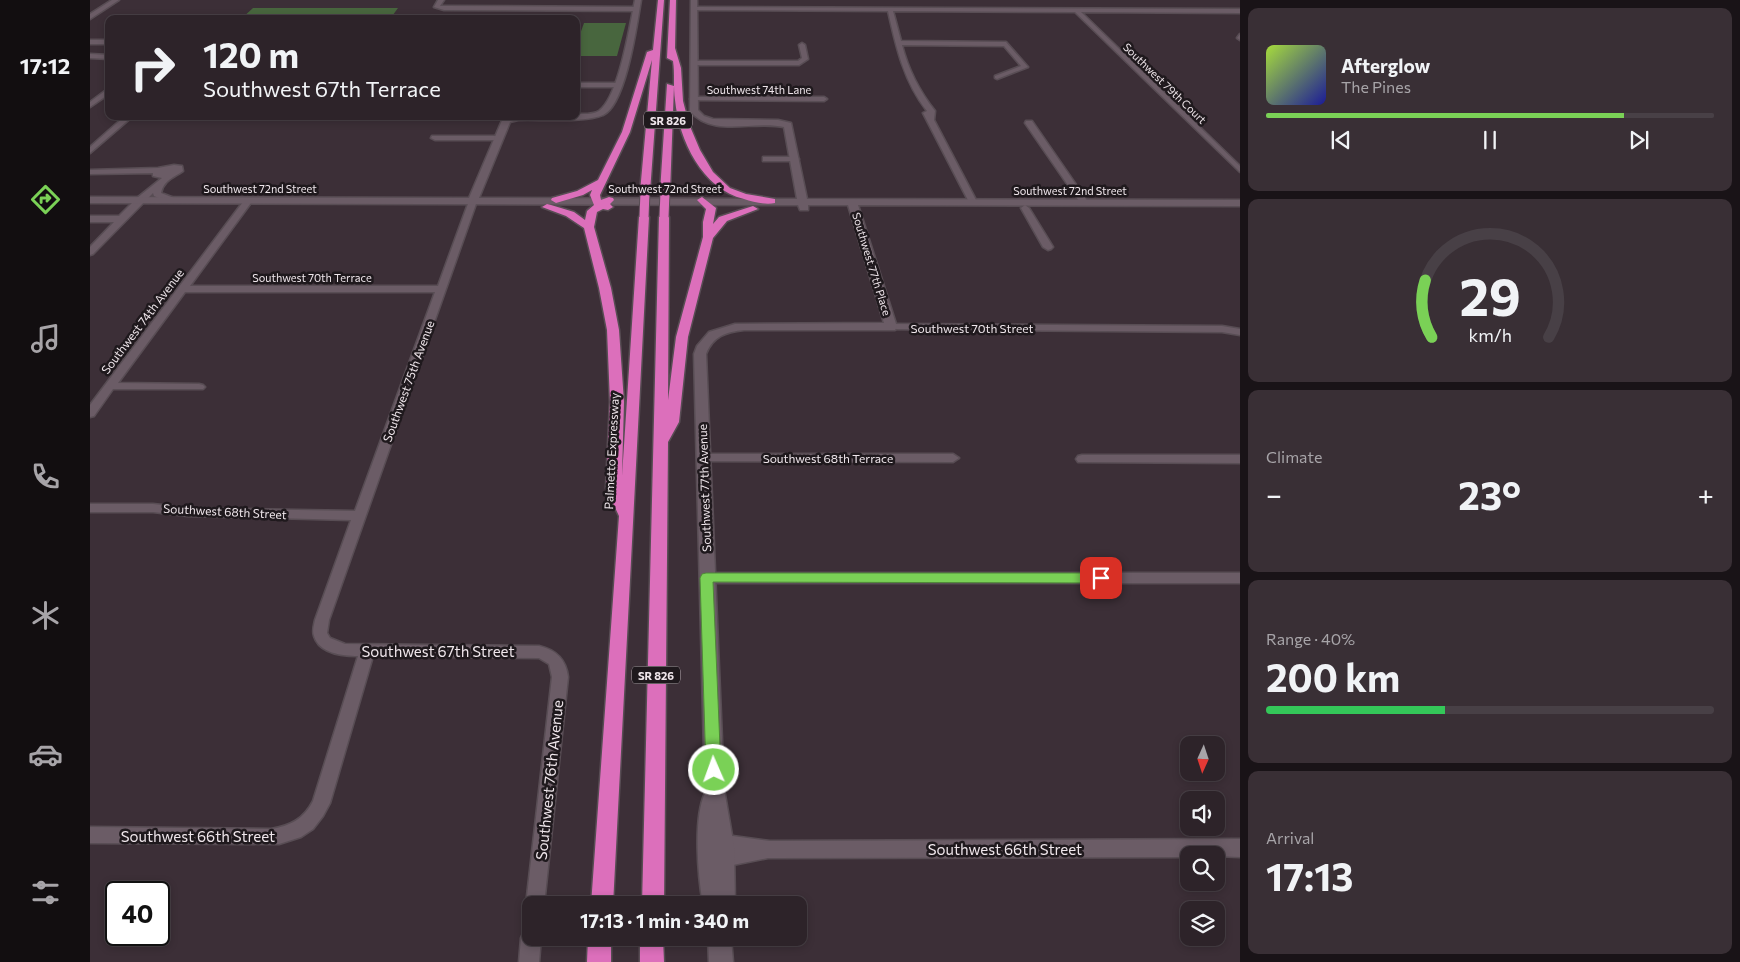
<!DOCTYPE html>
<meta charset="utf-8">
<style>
body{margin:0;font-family:Commissioner,sans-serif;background:#392f35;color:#f1f3f6;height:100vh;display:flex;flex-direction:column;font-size:19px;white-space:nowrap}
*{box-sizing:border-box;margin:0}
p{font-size:16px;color:#a7a4a8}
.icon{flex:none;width:28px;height:28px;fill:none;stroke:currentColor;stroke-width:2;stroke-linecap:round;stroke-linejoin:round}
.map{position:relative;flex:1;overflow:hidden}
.sheet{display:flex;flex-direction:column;gap:8px;padding:8px;background:#191317;width:500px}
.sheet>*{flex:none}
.hud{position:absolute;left:15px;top:15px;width:475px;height:105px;border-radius:10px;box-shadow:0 2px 8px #0003,0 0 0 1px #484046;background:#2d2329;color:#f1f3f6;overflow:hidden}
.needle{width:32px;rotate:183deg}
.tools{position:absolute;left:1090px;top:736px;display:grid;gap:10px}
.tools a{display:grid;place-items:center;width:45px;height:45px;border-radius:10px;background:#2d2329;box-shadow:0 2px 8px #0003,0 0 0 1px #484046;font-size:25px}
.speed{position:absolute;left:15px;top:881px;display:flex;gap:10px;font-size:25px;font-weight:700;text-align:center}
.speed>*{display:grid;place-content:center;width:65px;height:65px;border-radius:50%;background:#2d2329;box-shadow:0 2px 8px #0003,0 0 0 1px #484046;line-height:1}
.speed .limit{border:2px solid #111;border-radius:8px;background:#fff;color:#111}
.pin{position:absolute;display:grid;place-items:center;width:42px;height:42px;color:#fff;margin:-21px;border-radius:10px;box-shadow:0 2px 8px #0006}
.me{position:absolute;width:55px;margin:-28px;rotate:358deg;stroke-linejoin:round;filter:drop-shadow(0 0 4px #0008)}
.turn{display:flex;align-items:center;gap:18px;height:105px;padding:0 15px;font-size:22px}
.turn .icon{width:65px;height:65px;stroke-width:2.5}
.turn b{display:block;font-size:35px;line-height:42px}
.big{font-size:38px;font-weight:700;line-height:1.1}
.sheet .tile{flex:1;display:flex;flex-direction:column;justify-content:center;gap:8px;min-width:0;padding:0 18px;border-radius:10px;background:#392f35}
.sheet .dial{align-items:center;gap:0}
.dial svg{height:130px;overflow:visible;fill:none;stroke:#484046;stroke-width:7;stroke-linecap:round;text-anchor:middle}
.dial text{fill:#f1f3f6;stroke:none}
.song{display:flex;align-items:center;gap:15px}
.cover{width:60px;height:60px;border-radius:8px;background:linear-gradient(135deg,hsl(80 70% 55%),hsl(240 70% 35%))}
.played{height:5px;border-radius:2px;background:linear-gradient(90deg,#7ad156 80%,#484046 80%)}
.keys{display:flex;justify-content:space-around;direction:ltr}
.heat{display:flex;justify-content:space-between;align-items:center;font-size:28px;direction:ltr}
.charge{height:8px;border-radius:4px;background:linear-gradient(90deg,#34c759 40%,#484046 0)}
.trip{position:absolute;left:432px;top:896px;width:285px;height:50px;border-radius:10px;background:#2d2329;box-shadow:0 2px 8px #0003,0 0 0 1px #484046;font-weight:700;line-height:50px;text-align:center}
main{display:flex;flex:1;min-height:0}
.tabs{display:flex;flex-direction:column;width:90px;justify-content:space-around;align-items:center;background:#120e10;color:#a7a4a8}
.tabs .icon{width:35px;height:35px}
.tabs .current{color:#7ad156}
.tabs b{font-size:22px;color:#f1f3f6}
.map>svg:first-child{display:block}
</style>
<main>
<nav class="tabs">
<b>17:12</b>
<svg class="icon current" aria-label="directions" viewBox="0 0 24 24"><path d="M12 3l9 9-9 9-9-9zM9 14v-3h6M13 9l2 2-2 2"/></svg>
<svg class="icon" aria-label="music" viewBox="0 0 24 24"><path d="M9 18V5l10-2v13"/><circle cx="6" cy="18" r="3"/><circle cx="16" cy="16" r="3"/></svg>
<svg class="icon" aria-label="phone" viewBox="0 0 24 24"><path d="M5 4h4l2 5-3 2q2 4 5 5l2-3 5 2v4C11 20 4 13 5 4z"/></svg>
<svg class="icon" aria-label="climate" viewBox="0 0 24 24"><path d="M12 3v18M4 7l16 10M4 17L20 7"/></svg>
<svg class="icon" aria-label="car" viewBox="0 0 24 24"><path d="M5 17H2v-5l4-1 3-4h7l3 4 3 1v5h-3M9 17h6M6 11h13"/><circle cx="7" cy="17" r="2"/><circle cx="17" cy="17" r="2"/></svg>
<svg class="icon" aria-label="filters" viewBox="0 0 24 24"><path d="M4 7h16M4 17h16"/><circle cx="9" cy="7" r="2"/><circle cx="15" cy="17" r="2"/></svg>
</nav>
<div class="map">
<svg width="1150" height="962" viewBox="0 0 1150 962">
<rect width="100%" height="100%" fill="#3c2f37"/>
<!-- green -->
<path fill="#48663e" d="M163 8H308L300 19H151Z
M494 23H536L527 56H486V37H489Z"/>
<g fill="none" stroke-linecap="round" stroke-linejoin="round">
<defs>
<path id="street" d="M348 0H354L350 6H354L546 7 549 9 546 11 354 10 344 7Z
M604 7 1150 9V13L991 12 1150 166V172L985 12 803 11 811 41 916 42 938 67 907 79 905 78V76L931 66 914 46 812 45C818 69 830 92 845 111L844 120 887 202 880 204 833 113 837 111C814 82 806 47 798 11L602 10Z
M1150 34V40L1147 38Z
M0 40H19V44H0Z
M712 43 715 45 718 59 709 65H604L601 63 604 61H708L712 58 709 45Z
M0 54 19 55V59L0 58Z
M486 83H529L532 85 529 87H486Z
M19 88V94L0 107V102Z
M603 97H734L737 99 734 101 601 100 600 99Z
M35 116H43L0 153V147Z
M936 121H942L998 202 997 204H991L935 123Z
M342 136H408L412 138 408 140H345L341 138Z
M673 157H705L709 159 705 161H673Z
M84 165 92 166 93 171C83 178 74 180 71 193L84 198V202H78L64 196 63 193 3 254 0 255V247L24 222H0V216H29L47 198 72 178 63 176V173L0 174V170L68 168Z
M156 198 163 200 100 286H348L379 201 383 198 387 201 239 620 237 633 240 638 255 644 449 646C466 650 476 659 478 677L454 905H441V913L438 912 436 905 462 677 459 664 449 658 283 656 240 803 233 816 223 829 211 837 189 844 0 843V827L181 829C200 826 214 819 223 801L268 656C252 656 229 653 224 636 222 631 224 625 225 620L261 520 98 516 63 512H0V504H63L98 508 265 511 345 292H95L28 383 109 384 113 385 115 387 113 389H23L4 416 0 417V405Z
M935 205 939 208 963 247 961 249 958 250 953 247 931 208Z
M801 324 1132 326 1150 329V335L1132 332 797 329 796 327Z
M613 454H863L869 458 863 462 609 461 607 458Z
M992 455H1150V463L988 462 986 459 988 456Z
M617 573H1150V583H617L612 582 610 578 612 574Z
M628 834 680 841 1150 839V857L1099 855V857L678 858 628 868 622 865 619 859 622 853 626 851 622 849 619 843 622 837Z
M441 928V938H451L449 962H429L431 938 434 931Z"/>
<path id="secondary" d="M22 0H29L0 19V14Z
M545 0H551C547 24 536 105 513 115 496 123 448 119 428 120L420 122 389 198 707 199 694 127C664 120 622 138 600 111L601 0H607L608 110 614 116 623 119 688 120 701 123 717 199 1150 200V206L768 205 807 327 805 330H654C636 332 623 336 616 354L634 789 644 847 645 905H613C608 876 603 819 615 793L604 354 607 346 619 332 645 324 794 323 758 205H718V210H710L708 205 0 203V197L379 198 413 118 421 116H486V114C493 114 503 115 509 111 529 97 540 24 545 0Z
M618 938H641L643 962H619Z"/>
<path id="highway" d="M568 0H574L560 192 555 195 550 192 562 60 540 132 510 195 511 200 519 197 523 198 524 200 520 204 523 207 518 210 513 209 507 212 504 227 521 288 529 330 534 402 532 476 549 217 554 214 559 217 523 905H501L529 516 516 488 520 402 517 330 509 288 494 228 476 216 452 207 457 204 461 205 484 212 495 220 497 211 504 205 500 195 502 190 493 195 466 203 461 200 462 198 487 191 508 180 532 132 557 52 563 50Z
M580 0H586L585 48 591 68 593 101 599 124 610 150 623 172 640 188 656 194 685 199V203C675 205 663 202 654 199 612 189 589 140 585 100 583 87 585 74 583 61L577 58Z
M577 84 584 86 580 192 575 195 570 192Z
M612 197 626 208 623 224 629 217 663 206 668 209 637 221 623 238 598 337 589 422 578 442 574 905H552L569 217 574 214 579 217 578 400 586 337 613 237V222L616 209 607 200Z
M498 938H521V962H497Z
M550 938H573L574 962H550Z"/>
</defs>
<!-- street casing -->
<use href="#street" stroke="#584d54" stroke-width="3"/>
<!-- secondary casing -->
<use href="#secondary" stroke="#584d54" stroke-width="3"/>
<!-- highway casing -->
<use href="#highway" stroke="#584d54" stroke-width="3"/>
<!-- street -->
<use href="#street" fill="#6b5c66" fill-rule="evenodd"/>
<!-- secondary -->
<use href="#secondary" fill="#6b5c66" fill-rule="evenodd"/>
<!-- highway -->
<use href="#highway" fill="#dc6fbb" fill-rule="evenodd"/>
<defs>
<path id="highway-bridge" d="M554 217 555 192
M574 217 575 192"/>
</defs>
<!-- highway-bridge casing -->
<use href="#highway-bridge" stroke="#584d54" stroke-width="11" stroke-linecap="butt"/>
<!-- highway-bridge -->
<use href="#highway-bridge" stroke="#dc6fbb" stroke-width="9"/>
</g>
<!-- route -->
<path fill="#7ad156" stroke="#4f8838" d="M616 573H1011L1016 575 1018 578 1016 581 1011 583 623 582 631 770 629 774 624 776 618 774 616 770 610 578 612 574Z"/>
<g text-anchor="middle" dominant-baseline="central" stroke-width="5" stroke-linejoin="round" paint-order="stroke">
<!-- far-street labels -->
<g font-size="11" fill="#efe6eb" stroke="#1f191d">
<text transform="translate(1075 83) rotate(44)">Southwest 79th Court</text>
<text x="669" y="89">Southwest 74th Lane</text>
<text x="170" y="188">Southwest 72nd Street</text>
<text x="575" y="188">Southwest 72nd Street</text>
<text x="980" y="190">Southwest 72nd Street</text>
<text transform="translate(782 264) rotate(73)">Southwest 77th Place</text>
<text x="222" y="277">Southwest 70th Terrace</text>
</g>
<!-- shield labels -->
<g fill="#1f191d" stroke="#b1a8ad" stroke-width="1">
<rect x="554" y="111.5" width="48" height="17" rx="4"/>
<rect x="542" y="666.5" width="48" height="17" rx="4"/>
</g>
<g font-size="11" font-weight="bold" fill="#efe6eb">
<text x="578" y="120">SR 826</text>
<text x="566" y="675">SR 826</text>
</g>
<!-- street labels -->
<g font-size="12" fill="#efe6eb" stroke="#1f191d">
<text transform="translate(52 321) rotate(-53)">Southwest 74th Avenue</text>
<text x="882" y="328">Southwest 70th Street</text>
<text transform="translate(318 381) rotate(-70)">Southwest 75th Avenue</text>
<text transform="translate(521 451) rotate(-87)">Palmetto Expressway</text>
<text x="738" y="458">Southwest 68th Terrace</text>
<text transform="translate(614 488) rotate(-92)">Southwest 77th Avenue</text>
<text transform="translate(135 511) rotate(3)">Southwest 68th Street</text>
</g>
<!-- near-street labels -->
<g font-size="15" fill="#efe6eb" stroke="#1f191d">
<text x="348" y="651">Southwest 67th Street</text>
<text transform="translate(459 780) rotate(-84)">Southwest 76th Avenue</text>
<text x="108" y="836">Southwest 66th Street</text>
<text x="915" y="849">Southwest 66th Street</text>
</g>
</g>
</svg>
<div class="tools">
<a><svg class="needle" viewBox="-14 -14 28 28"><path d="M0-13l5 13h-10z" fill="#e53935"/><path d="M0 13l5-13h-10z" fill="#a7a4a8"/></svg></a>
<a><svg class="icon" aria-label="sound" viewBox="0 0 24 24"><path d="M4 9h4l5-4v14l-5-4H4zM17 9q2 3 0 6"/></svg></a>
<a><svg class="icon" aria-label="search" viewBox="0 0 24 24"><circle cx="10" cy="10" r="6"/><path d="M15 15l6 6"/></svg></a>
<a><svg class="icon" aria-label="layers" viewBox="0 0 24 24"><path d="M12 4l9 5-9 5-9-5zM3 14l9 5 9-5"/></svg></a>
</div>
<div class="speed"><div class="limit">40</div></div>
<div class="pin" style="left:1011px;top:578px;background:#d93025"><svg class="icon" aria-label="arrive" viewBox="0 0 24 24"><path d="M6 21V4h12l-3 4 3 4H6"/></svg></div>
<svg class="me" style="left:624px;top:770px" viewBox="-20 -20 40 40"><circle r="17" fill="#7ad156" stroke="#fff" stroke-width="3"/><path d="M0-11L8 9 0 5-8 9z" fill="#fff"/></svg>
<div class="trip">17:13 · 1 min · 340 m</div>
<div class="hud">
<div class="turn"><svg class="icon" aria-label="right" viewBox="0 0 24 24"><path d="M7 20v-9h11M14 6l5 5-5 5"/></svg><div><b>120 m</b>Southwest 67th Terrace</div></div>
</div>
</div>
<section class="sheet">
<div class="tile">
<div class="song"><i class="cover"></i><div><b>Afterglow</b><p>The Pines</p></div></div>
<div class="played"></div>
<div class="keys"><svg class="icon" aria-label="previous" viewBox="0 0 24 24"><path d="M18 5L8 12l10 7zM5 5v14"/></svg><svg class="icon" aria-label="pause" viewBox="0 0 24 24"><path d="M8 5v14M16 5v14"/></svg><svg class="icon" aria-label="next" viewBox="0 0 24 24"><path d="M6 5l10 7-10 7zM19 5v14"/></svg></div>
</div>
<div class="tile dial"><svg viewBox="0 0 100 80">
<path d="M14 69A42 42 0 1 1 86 69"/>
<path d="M14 69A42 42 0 0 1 10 34" stroke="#7ad156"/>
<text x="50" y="56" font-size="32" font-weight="700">29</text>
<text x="50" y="72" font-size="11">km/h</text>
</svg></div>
<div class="tile"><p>Climate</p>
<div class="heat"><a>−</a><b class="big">23°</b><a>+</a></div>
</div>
<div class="tile"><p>Range · 40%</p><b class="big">200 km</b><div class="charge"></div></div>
<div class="tile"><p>Arrival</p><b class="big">17:13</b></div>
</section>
</main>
